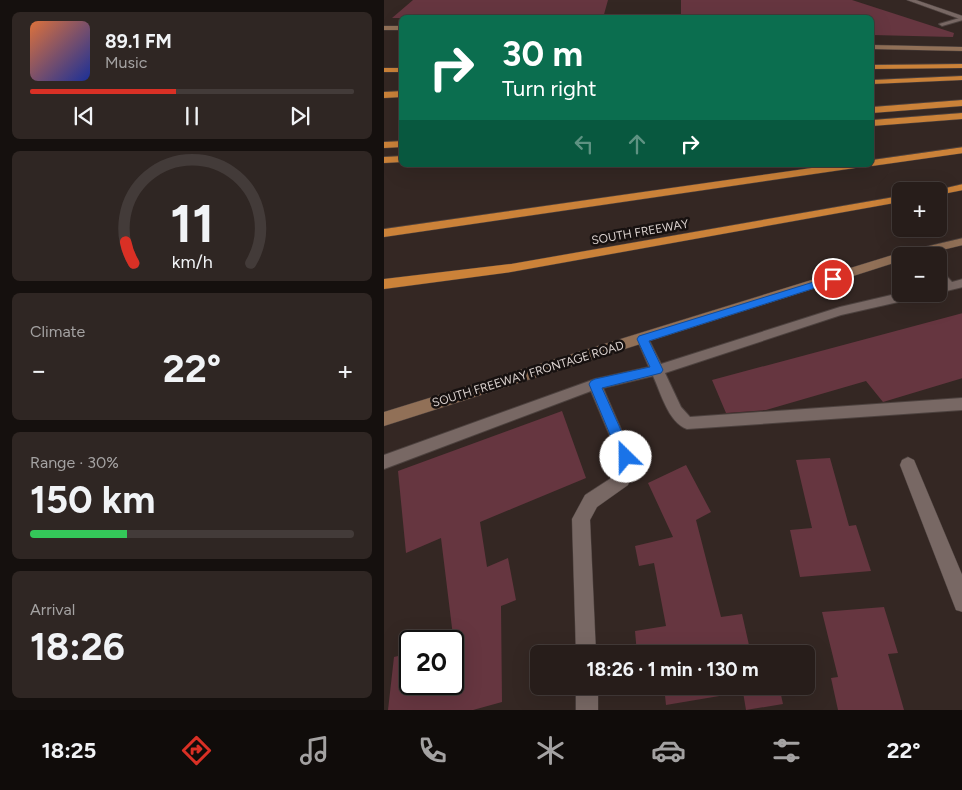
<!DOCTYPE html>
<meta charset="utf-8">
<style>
body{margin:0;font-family:Figtree,sans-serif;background:#2f2623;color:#f1f3f6;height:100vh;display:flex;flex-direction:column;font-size:19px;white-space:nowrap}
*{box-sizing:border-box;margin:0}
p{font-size:16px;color:#a4a2a2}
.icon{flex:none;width:28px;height:28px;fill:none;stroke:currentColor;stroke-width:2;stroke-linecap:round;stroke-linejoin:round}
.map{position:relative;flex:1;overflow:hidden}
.panel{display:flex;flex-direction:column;gap:12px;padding:12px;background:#15100e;width:384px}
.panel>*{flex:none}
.guide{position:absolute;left:15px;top:15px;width:475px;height:152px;border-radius:8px;box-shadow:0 5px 20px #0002,0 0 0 1px #433b39;background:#0b6e4f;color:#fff;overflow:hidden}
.controls{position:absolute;left:508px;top:182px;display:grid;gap:10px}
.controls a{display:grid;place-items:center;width:55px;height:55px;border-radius:8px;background:#271d1a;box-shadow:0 5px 20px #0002,0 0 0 1px #433b39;font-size:25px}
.speed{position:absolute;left:15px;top:630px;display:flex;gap:10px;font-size:25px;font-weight:700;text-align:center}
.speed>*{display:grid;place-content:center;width:65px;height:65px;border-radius:50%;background:#271d1a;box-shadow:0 5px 20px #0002,0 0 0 1px #433b39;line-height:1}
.speed .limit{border:2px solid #111;border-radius:8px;background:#fff;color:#111}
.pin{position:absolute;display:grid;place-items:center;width:42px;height:42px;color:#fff;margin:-21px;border:2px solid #fff;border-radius:50%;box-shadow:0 1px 5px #0007}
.me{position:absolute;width:55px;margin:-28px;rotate:337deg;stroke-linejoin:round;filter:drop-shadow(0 0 4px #0008)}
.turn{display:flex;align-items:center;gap:18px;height:105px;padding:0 20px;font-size:22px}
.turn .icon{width:65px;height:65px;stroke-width:2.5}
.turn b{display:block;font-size:35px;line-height:42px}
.lanes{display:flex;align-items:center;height:48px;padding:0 20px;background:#0003;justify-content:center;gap:25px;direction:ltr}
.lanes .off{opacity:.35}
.big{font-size:38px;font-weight:700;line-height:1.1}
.panel .tile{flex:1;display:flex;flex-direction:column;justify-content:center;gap:8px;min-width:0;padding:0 18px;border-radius:8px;background:#2f2623}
.panel .dial{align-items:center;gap:0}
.dial svg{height:130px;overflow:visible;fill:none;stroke:#433b39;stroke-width:7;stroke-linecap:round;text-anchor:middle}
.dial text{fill:#f1f3f6;stroke:none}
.song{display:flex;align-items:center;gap:15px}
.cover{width:60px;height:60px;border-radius:8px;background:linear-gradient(135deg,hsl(20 70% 55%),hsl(230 70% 35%))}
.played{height:5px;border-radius:2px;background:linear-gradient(90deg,#d93025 45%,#433b39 45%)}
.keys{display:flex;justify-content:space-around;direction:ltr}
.heat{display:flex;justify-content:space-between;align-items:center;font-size:28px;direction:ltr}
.charge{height:8px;border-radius:4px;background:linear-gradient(90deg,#34c759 30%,#433b39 0)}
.trip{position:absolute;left:146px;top:645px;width:285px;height:50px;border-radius:8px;background:#271d1a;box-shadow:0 5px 20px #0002,0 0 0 1px #433b39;font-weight:700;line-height:50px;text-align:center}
.menu{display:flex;height:80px;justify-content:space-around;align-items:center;background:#100c0a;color:#a4a2a2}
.menu .icon{width:35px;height:35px}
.menu .on{color:#d93025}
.menu b{font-size:22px;color:#f1f3f6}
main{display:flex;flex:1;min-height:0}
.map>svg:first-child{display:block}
</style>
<main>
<section class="panel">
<div class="tile">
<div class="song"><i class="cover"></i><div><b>89.1 FM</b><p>Music</p></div></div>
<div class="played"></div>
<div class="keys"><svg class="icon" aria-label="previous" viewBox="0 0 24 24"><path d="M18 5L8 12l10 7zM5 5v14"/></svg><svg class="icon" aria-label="pause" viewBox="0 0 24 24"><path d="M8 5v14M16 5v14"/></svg><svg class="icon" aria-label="next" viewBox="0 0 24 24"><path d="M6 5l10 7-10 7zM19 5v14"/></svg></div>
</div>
<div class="tile dial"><svg viewBox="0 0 100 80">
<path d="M14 69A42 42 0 1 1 86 69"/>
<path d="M14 69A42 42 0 0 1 9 56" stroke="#d93025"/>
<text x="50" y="56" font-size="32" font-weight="700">11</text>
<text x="50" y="72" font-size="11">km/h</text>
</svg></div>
<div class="tile"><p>Climate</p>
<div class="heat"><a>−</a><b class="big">22°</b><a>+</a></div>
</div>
<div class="tile"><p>Range · 30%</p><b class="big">150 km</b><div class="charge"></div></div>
<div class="tile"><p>Arrival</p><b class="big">18:26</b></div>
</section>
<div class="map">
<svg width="579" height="710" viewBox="0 0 579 710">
<rect width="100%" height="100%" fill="#342723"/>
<!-- building -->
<path fill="#663640" d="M29 0H224L219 18H8Z
M297 0H468L570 33 569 37 488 35V18L297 16Z
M579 313V378L499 402 482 381 382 410 342 413 328 380Z
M178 411 202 478 96 522 103 567 124 558 132 600 117 606 118 702 89 710H4L10 657 26 653V684H69V636L57 538 22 553 14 471Z
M446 458 465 526 472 525 487 571 416 577 406 530 428 528 412 460Z
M302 465 327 512 312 520 337 617 358 614 367 654H253L251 631 282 626 270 563 255 566 251 546 289 537 264 483Z
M500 607 514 653 504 654 520 710H454L447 678 454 677 438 612Z
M280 686H395L399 704 362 710 359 692 282 705Z"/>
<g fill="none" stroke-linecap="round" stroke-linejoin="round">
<defs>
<path id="service" d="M579 17V20L558 26 555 24Z
M554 270 558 271 568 282 579 279V287L554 293V285L558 284 554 280Z
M516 293 538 294 532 298 457 315 281 373 297 407 306 417 579 398V410L303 429C284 422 277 393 269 376L219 388 249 457 247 462 242 464 237 462 207 391 0 469V455L211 379 265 367 253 339 255 336H263L277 364 456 307Z"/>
<path id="minor" d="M524 457 530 460 579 577V612L572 610 516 465 518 460Z
M238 471 244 473 246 479 244 485 213 507 206 520 212 654H192L188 519 201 495Z
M192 686H214V710H192Z"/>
<path id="tertiary" d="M523 0H532L579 16V20Z"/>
<path id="secondary" d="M0 26H18V30H0Z
M488 45 579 47V51L488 49Z
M579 238V245L533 256H516V261L0 426V412L515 253Z"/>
<path id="motorway" d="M579 64V68L488 69V65Z
M0 68H18V72H0Z
M579 76V80L488 84V80Z
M18 91V97L0 98V92Z
M579 100V106L488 113V107Z
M579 113V119L488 126V120Z
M18 141V147L0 148V142Z
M579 147V153L488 166 484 165H488V160Z
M18 156V162L0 163V157Z
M449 165H476L471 168 0 237V229Z
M579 184V190L554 195V191H549Z
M516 196V202L127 272 0 289V279L127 264Z"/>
</defs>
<!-- service casing -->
<use href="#service" stroke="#4d423f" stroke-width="2"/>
<!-- minor casing -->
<use href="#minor" stroke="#4d423f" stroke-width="1"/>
<!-- tertiary casing -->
<use href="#tertiary" stroke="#4d423f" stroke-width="1"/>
<!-- secondary casing -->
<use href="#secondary" stroke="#4d423f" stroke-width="1"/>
<!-- motorway casing -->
<use href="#motorway" stroke="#4d423f" stroke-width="1"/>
<!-- service -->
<use href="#service" fill="#786864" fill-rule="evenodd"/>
<!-- minor -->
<use href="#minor" fill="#786864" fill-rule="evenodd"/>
<!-- tertiary -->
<use href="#tertiary" fill="#786864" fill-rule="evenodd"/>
<!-- secondary -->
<use href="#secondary" fill="#917057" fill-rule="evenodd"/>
<!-- motorway -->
<use href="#motorway" fill="#cb8239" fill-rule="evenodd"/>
</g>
<!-- route -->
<path fill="#1a73e8" stroke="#114b97" d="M449 276 454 279 453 281 265 341 279 370 277 373 218 388 249 457 247 461 242 463 237 461 205 384 207 381 211 379 266 367 253 339 255 336Z"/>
<g text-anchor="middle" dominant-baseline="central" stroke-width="5" stroke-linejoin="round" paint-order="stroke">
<!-- street labels -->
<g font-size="12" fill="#dbd2cf" stroke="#171110">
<text transform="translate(256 232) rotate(-10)">SOUTH FREEWAY</text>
<text transform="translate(144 374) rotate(-17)">SOUTH FREEWAY FRONTAGE ROAD</text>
</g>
</g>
</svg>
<div class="controls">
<a>+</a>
<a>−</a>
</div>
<div class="speed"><div class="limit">20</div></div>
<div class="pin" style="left:449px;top:279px;background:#d93025"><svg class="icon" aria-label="arrive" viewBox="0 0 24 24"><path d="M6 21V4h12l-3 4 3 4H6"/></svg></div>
<svg class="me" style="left:242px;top:457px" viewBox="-20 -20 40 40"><circle r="19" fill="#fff"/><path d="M0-13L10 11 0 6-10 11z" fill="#1a73e8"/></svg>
<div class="trip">18:26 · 1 min · 130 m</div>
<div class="guide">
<div class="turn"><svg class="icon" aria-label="right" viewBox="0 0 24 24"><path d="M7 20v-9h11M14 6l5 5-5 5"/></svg><div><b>30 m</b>Turn right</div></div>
<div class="lanes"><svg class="icon off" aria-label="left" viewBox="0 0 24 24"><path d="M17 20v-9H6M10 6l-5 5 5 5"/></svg><svg class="icon off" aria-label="ahead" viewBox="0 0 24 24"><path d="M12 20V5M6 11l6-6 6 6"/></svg><svg class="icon" aria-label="right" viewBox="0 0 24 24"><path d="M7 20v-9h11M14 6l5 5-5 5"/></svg></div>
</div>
</div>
</main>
<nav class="menu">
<b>18:25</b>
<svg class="icon on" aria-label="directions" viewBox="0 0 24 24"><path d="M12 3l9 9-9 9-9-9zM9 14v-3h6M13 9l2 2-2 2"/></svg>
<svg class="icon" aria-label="music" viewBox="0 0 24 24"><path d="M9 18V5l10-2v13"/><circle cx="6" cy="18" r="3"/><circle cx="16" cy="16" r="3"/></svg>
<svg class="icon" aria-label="phone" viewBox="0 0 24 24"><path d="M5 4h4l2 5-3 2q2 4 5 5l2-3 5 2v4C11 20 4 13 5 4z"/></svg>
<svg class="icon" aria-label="climate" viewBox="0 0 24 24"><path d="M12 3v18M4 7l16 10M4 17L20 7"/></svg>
<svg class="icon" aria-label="car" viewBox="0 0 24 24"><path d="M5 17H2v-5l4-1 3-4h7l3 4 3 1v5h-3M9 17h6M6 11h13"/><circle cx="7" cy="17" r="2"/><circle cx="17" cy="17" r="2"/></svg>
<svg class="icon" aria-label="filters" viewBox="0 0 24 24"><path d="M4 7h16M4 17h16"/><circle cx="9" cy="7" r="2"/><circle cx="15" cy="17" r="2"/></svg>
<b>22°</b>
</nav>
